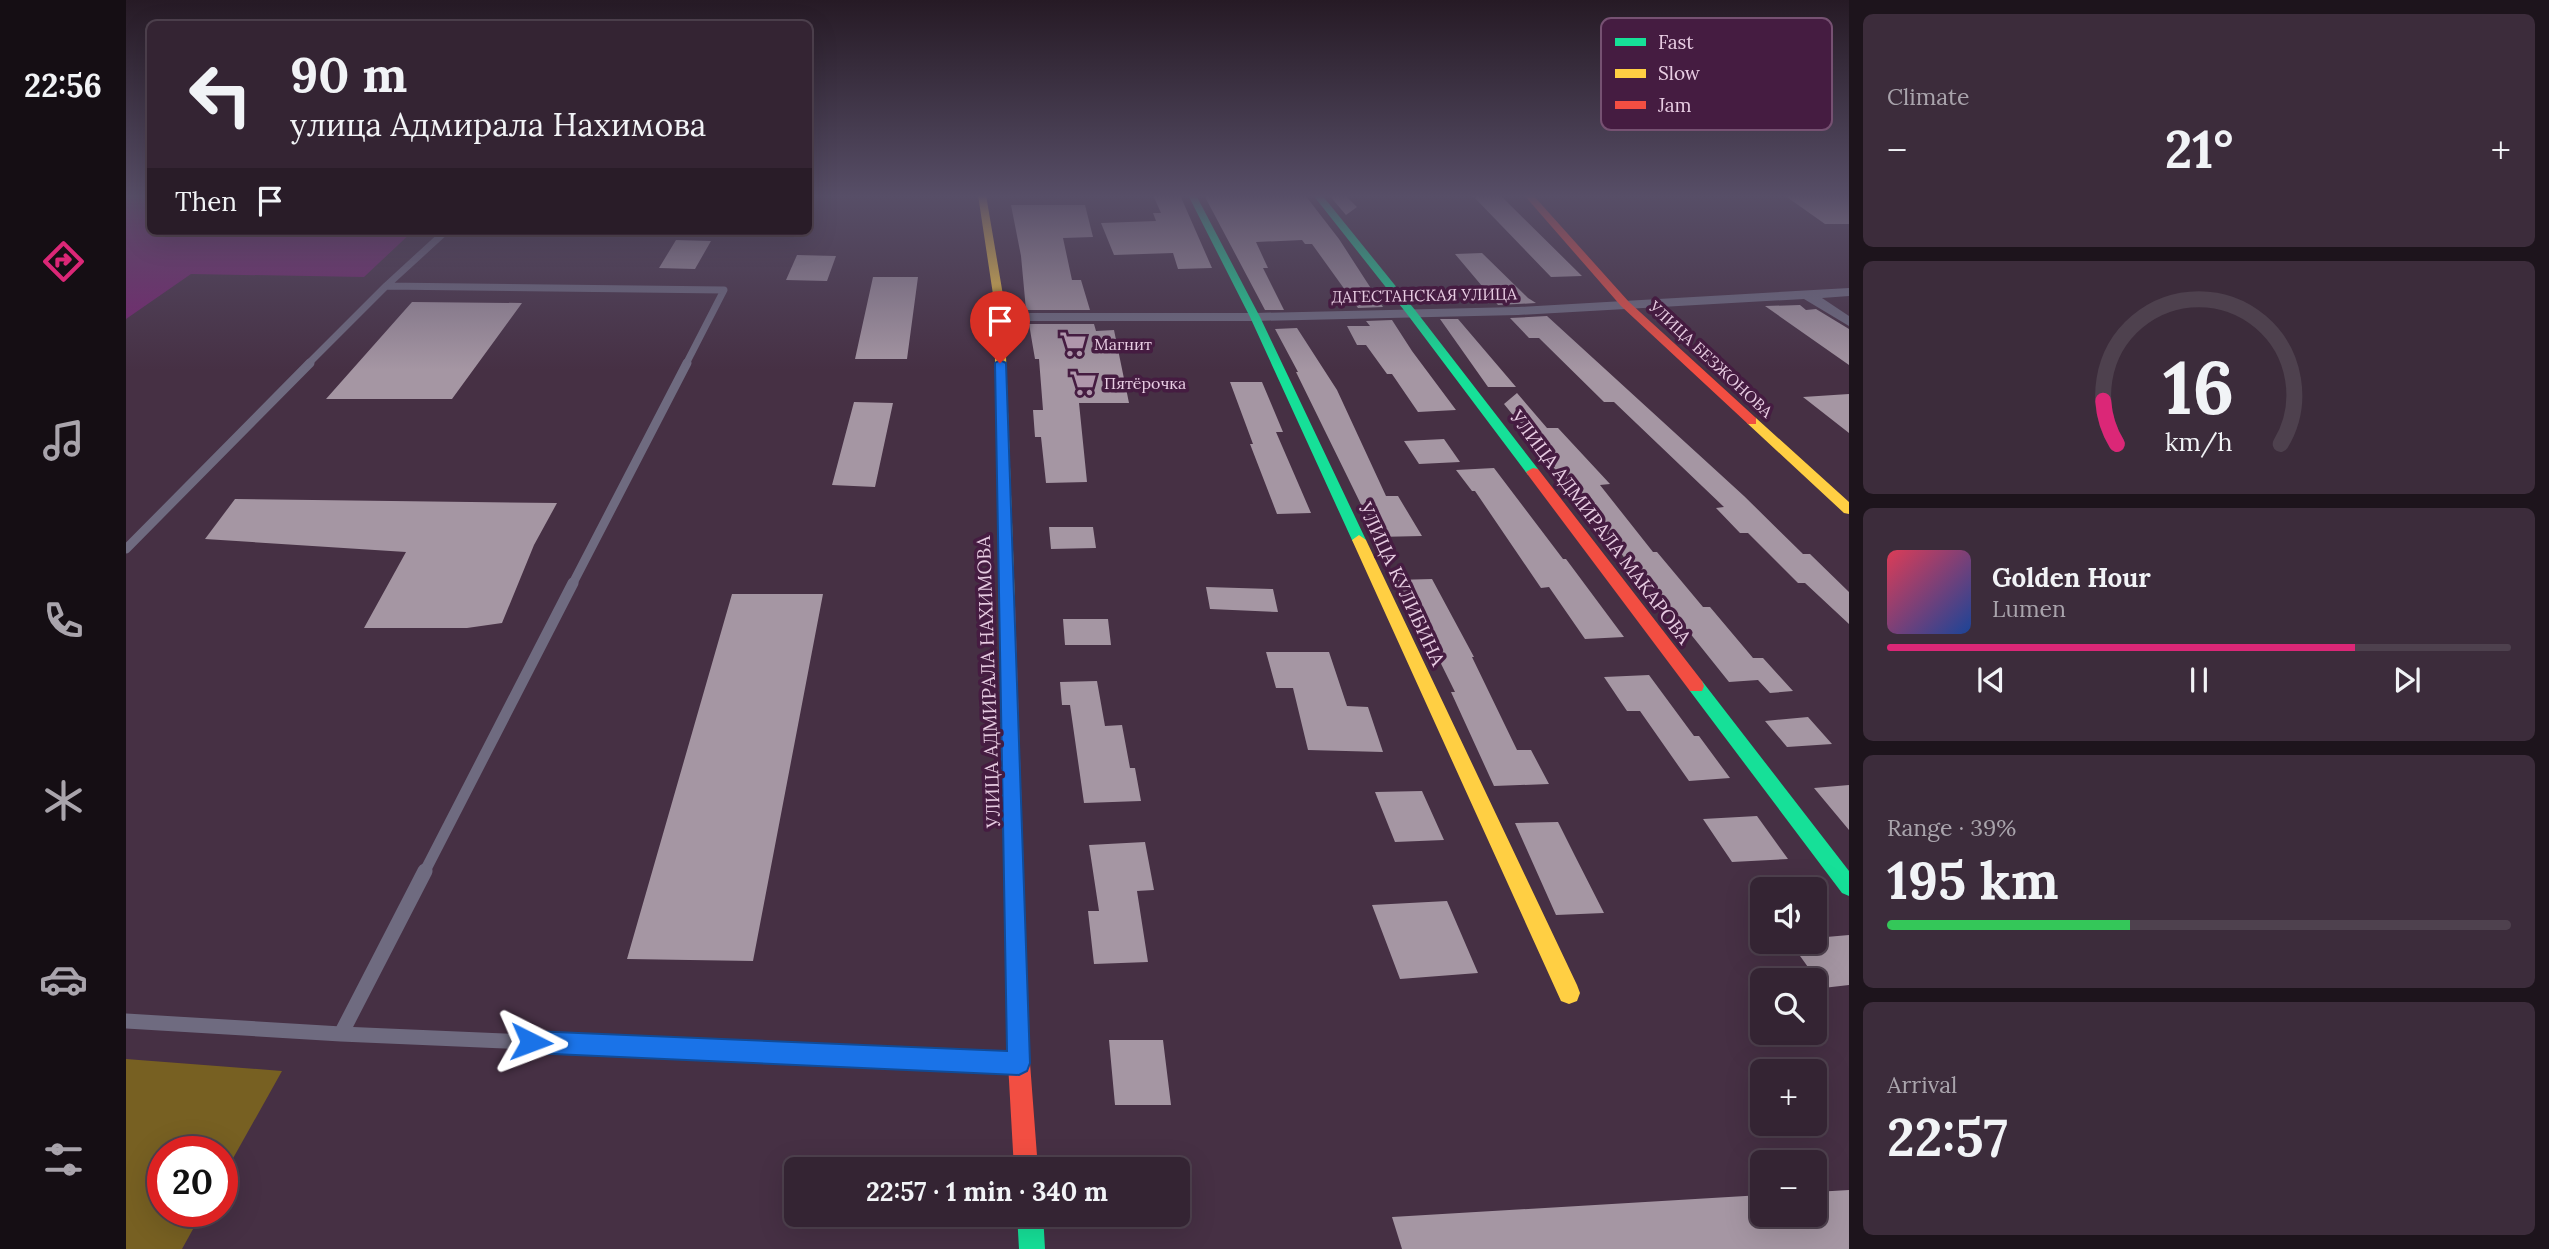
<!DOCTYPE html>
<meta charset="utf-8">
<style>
body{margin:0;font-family:Lora,serif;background:#3c2c3b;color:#f1f3f6;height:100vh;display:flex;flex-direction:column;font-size:26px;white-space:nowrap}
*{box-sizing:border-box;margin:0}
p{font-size:23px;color:#a9a4ac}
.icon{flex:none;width:38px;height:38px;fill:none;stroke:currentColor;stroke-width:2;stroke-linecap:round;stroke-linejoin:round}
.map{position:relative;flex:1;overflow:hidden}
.side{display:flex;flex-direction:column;gap:14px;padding:14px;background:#1d141c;width:700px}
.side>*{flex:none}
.top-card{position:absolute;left:21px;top:21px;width:665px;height:214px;border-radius:10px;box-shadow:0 7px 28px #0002,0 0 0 2px #4e414e;background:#342433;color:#f1f3f6;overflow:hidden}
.buttons{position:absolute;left:1624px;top:877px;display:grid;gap:14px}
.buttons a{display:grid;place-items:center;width:77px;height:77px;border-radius:10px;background:#342433;box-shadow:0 7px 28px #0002,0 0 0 2px #4e414e;font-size:35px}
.speed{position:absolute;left:21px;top:1136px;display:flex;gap:14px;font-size:35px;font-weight:700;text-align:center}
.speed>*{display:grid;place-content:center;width:91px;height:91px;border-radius:50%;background:#342433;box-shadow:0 7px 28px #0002,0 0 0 2px #4e414e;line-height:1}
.speed .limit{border:10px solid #d22;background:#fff;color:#111}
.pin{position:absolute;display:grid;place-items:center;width:60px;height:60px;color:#fff;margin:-72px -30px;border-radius:50% 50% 50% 0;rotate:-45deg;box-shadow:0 0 7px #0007}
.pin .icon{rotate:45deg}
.me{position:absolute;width:77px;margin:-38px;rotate:93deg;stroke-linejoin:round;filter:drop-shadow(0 0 5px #0008)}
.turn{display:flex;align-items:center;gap:24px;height:147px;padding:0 28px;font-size:32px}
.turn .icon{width:91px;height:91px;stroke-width:2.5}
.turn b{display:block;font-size:49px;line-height:60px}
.then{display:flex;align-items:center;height:66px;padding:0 28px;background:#0003;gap:14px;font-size:26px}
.big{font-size:52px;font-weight:800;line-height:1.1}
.side .widget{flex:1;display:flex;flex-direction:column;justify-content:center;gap:10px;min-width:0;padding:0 24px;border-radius:10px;background:#3c2c3b}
.side .dial{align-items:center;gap:0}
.dial svg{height:182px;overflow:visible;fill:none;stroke:#4e414e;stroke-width:7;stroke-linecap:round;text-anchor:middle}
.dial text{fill:#f1f3f6;stroke:none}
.song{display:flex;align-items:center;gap:21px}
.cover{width:84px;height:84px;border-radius:10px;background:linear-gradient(135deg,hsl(350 70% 55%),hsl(220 70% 35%))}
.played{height:7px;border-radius:4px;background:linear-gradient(90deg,#db2777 75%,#4e414e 75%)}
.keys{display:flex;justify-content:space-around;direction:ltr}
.heat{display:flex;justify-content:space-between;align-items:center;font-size:38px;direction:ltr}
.charge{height:10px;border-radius:5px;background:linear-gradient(90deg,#34c759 39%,#4e414e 0)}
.trip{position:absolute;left:658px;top:1157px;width:406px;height:70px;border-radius:10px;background:#342433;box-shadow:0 7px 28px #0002,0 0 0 2px #4e414e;font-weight:800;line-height:70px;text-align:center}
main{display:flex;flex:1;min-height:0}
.menu{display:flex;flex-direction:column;width:126px;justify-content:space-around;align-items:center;background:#150e14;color:#a9a4ac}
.menu .icon{width:49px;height:49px}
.menu .selected{color:#db2777}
.menu b{font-size:32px;color:#f1f3f6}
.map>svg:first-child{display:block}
</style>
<main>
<nav class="menu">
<b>22:56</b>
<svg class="icon selected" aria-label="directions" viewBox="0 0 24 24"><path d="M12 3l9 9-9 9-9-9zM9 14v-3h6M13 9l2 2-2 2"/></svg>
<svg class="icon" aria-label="music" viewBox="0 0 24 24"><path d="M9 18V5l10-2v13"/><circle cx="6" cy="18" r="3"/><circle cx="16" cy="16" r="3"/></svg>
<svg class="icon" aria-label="phone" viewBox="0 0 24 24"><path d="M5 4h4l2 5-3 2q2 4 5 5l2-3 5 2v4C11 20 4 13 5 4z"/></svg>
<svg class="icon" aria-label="climate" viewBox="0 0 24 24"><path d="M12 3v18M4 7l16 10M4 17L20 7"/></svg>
<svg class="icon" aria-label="car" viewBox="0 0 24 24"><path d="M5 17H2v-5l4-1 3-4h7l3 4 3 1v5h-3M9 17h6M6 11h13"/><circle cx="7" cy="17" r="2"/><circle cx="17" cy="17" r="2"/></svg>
<svg class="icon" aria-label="filters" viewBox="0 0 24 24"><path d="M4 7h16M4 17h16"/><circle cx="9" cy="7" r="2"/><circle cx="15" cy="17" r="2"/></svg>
</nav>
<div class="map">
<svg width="1723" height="1249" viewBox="0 0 1723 1249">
<rect width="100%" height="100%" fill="#463044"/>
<!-- forest -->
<path fill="#776022" d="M0 1059 156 1071 96 1178V1152H37V1211H77L56 1249H0Z"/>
<!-- water -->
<path fill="#782371" d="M0 195H24V231H287L238 277 65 274 0 319Z"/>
<!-- building -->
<path fill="#a596a3" d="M1027 195H1054L1086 268 1052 269 1047 253 988 255 975 223 1030 221 1027 213H1035Z
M1078 195H1179L1213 239 1257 307 1232 308 1186 244H1179L1176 240 1130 242 1142 268H1137L1158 310H1139Z
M1203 195H1219L1231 207 1220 215Z
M1346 195H1374L1456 276 1425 277Z
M1658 195H1723V224H1699Z
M885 205H959L967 237 937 238 946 280H955L964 310H900L895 256Z
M550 240 585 241 569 269 533 268Z
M1356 253 1402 298 1410 303 1372 305 1329 254Z
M671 255 710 256 701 281 660 280Z
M747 277H792L781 359H729Z
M286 302 396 303 326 399H200Z
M1674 305 1680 310 1690 309 1723 329V365L1639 306Z
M1421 316 1618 496 1677 554H1684L1723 592V624L1679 583H1672L1622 533H1614L1590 508 1598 507 1488 402H1478L1413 338H1403L1384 318Z
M1314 319H1332L1390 387H1362Z
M1266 320 1286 351 1330 410 1292 412 1266 374H1261L1240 345H1231L1221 326H1244L1240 321Z
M903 324H968L970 331 988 330 1003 403H953L961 482 920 483 915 437H909L907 410H917L913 359H909Z
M1171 328 1211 390 1260 496H1272L1296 536 1251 537 1170 372H1172L1149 329Z
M1104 382H1136L1157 432H1150L1185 513 1151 514 1124 444H1127Z
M1391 393 1421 428H1432L1484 484 1474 485 1527 552H1531L1577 607H1584L1627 658H1637L1667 691 1644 693 1632 680 1603 682 1523 582H1516L1446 486 1427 467H1429L1378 404Z
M1723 394V433L1677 397Z
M728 402 767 403 749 487 706 485Z
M1318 439 1334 462 1293 464 1278 441Z
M1368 468 1437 559H1440L1498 637 1459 639 1423 587 1415 588 1349 491H1346L1330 470Z
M109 499 431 503 408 545 376 623 341 628H238L280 552 79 539Z
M923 527H967L970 548 925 549Z
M1306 579 1348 657H1346L1391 750H1405L1423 784 1368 786 1325 692H1329L1285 603 1281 604 1269 580Z
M1080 587 1147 589 1152 612 1084 609Z
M606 594H697L627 961 501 959Z
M937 619H982L985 645H939Z
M1140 652H1203L1221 706 1242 707 1257 752 1182 750 1167 688H1150Z
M1523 675 1568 736H1573L1604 778 1563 781 1514 711H1501L1478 677Z
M971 681 979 726 996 725 1004 768H1009L1015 801 958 803 944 705H936L934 682Z
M1682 717 1706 744 1661 747 1639 721Z
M1723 785V830L1688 788Z
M1296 791 1318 840 1269 842 1249 792Z
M1631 816 1662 859 1606 862 1577 819Z
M1432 822 1449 856 1478 913 1430 915 1389 823Z
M1019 842 1028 890 1011 891 1022 962 968 964 962 911H973L963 845Z
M1321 901 1352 973 1274 979 1246 905Z
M1723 935V985L1697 988 1664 942H1689V938Z
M983 1040H1037L1045 1105H989Z
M1723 1190V1249H1276L1266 1217 1636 1195V1214H1689V1192Z"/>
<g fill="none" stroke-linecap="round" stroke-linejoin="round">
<!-- lane-far3 -->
<path stroke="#6f6b80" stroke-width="7" d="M260 286 320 231
M182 364 260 286 598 290 560 364"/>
<!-- lane-far2 -->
<path stroke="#6f6b80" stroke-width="9" d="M0 549 184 363
M446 585 561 363"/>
<!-- lane-far1 -->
<path stroke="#6f6b80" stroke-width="11" d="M298 873 447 583"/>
<!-- lane -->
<path stroke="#6f6b80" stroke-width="15" d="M0 1021 215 1034 882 1063
M215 1034 299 871"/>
<!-- street -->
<path fill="#6f6b80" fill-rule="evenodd" d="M1723 288V296L1696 298 1723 316V326L1678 299 1392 315 1129 321H874L867 317 874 313H1129L1392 307Z"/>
<!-- fast -->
<path fill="#16e098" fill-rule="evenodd" d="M1062 195H1070L1134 317 1240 540 1238 543H1228L1226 540 1124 317Z
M1187 195H1196L1289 310 1412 469V475H1402L1281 314Z
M1570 680 1576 681 1723 871V896L1716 893 1564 691 1562 686 1564 681Z
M891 1214H917L919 1249H893Z"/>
<!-- slow -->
<path fill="#ffcf43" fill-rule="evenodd" d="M852 195H860L878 301 889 605 881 610 873 605 868 301Z
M1626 417 1630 418 1723 502V514L1718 513 1622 424 1620 421Z
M1233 535 1240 540 1451 985 1454 993 1451 1001 1443 1004 1435 1001 1226 540Z"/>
<!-- jam -->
<path fill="#f24e42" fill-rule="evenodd" d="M1398 195H1407L1503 302 1630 418V424H1622L1495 306Z
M1407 468 1412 469 1576 681 1578 686 1576 691H1564L1402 475 1400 472Z
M881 600 889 605 904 1063 912 1169H888L882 1063 873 605Z"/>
</g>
<!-- sky -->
<linearGradient id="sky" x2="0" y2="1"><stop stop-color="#261a25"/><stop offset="0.53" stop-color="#574e67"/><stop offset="1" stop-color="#574e67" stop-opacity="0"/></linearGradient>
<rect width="1723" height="370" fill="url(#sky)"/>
<!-- route -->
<path fill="#1a73e8" stroke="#114b97" stroke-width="2" d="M874 360 880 363 904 1063 901 1071 893 1075 405 1053 397 1050 394 1042 397 1034 405 1031 881 1051 869 363Z"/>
<!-- icons -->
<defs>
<symbol id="supermarket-bare" viewBox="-9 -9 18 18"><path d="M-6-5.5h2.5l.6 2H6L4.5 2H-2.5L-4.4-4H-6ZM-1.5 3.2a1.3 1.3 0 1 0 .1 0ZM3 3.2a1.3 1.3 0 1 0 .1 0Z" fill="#af96ab" stroke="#451c41" stroke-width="2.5" paint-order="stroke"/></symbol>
</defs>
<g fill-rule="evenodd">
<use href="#supermarket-bare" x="928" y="325" width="38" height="38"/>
<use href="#supermarket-bare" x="938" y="364" width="38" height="38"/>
</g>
<g text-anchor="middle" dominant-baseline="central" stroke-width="7" stroke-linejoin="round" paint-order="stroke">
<!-- far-street labels -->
<g font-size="16" fill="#e8cde3" stroke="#451c41">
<text transform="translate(1298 295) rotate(-1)">ДАГЕСТАНСКАЯ УЛИЦА</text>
<text transform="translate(1585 359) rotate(43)">УЛИЦА БЕЗЖОНОВА</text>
</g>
<!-- far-poi labels -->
<g font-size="16" fill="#e8cde3" stroke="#451c41" text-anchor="start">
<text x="968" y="344">Магнит</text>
<text x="978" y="383">Пятёрочка</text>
</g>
<!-- street labels -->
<g font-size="19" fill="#e8cde3" stroke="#451c41">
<text transform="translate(1475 527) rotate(53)">УЛИЦА АДМИРАЛА МАКАРОВА</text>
<text transform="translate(1276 584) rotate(65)">УЛИЦА КУЛИБИНА</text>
<text transform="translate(862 682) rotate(-92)">УЛИЦА АДМИРАЛА НАХИМОВА</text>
</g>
</g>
<!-- legend -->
<rect x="1475" y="18" width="231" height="112" rx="10" fill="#451c41" stroke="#765172" stroke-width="2"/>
<rect x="1489" y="38" width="31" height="8" fill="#16e098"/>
<rect x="1489" y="69" width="31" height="9" fill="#ffcf43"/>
<rect x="1489" y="101" width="31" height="8" fill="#f24e42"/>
<g font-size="19" fill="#e8cde3">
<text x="1532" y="49">Fast</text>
<text x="1532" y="80">Slow</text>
<text x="1532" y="112">Jam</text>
</g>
</svg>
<div class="buttons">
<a><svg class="icon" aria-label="sound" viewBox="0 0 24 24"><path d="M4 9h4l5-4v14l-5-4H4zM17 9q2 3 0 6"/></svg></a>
<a><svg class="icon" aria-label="search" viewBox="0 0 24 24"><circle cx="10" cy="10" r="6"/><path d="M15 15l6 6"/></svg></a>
<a>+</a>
<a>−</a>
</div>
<div class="speed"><div class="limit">20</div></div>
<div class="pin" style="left:874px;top:363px;background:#d93025"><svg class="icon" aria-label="arrive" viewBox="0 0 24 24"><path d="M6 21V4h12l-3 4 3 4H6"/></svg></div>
<svg class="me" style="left:405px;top:1042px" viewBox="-20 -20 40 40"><path d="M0-17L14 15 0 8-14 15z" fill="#1a73e8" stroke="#fff" stroke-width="4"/></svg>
<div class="trip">22:57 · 1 min · 340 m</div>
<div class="top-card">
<div class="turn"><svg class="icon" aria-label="left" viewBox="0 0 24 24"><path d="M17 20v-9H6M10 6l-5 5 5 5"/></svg><div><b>90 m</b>улица Адмирала Нахимова</div></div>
<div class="then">Then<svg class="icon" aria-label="arrive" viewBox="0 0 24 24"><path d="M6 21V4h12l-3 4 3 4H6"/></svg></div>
</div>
</div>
<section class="side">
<div class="widget"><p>Climate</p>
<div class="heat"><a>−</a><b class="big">21°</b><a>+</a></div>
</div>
<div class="widget dial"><svg viewBox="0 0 100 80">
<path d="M14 69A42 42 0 1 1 86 69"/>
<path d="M14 69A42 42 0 0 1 8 50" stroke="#db2777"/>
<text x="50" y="56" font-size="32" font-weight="700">16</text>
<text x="50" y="72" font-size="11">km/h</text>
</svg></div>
<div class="widget">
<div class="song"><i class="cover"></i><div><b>Golden Hour</b><p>Lumen</p></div></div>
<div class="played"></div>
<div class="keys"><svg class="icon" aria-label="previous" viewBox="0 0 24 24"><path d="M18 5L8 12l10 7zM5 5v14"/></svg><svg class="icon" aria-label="pause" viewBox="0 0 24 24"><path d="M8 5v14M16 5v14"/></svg><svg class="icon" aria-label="next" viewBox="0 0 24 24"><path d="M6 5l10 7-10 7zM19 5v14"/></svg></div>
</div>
<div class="widget"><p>Range · 39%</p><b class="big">195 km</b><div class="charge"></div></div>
<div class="widget"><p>Arrival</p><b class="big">22:57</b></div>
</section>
</main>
